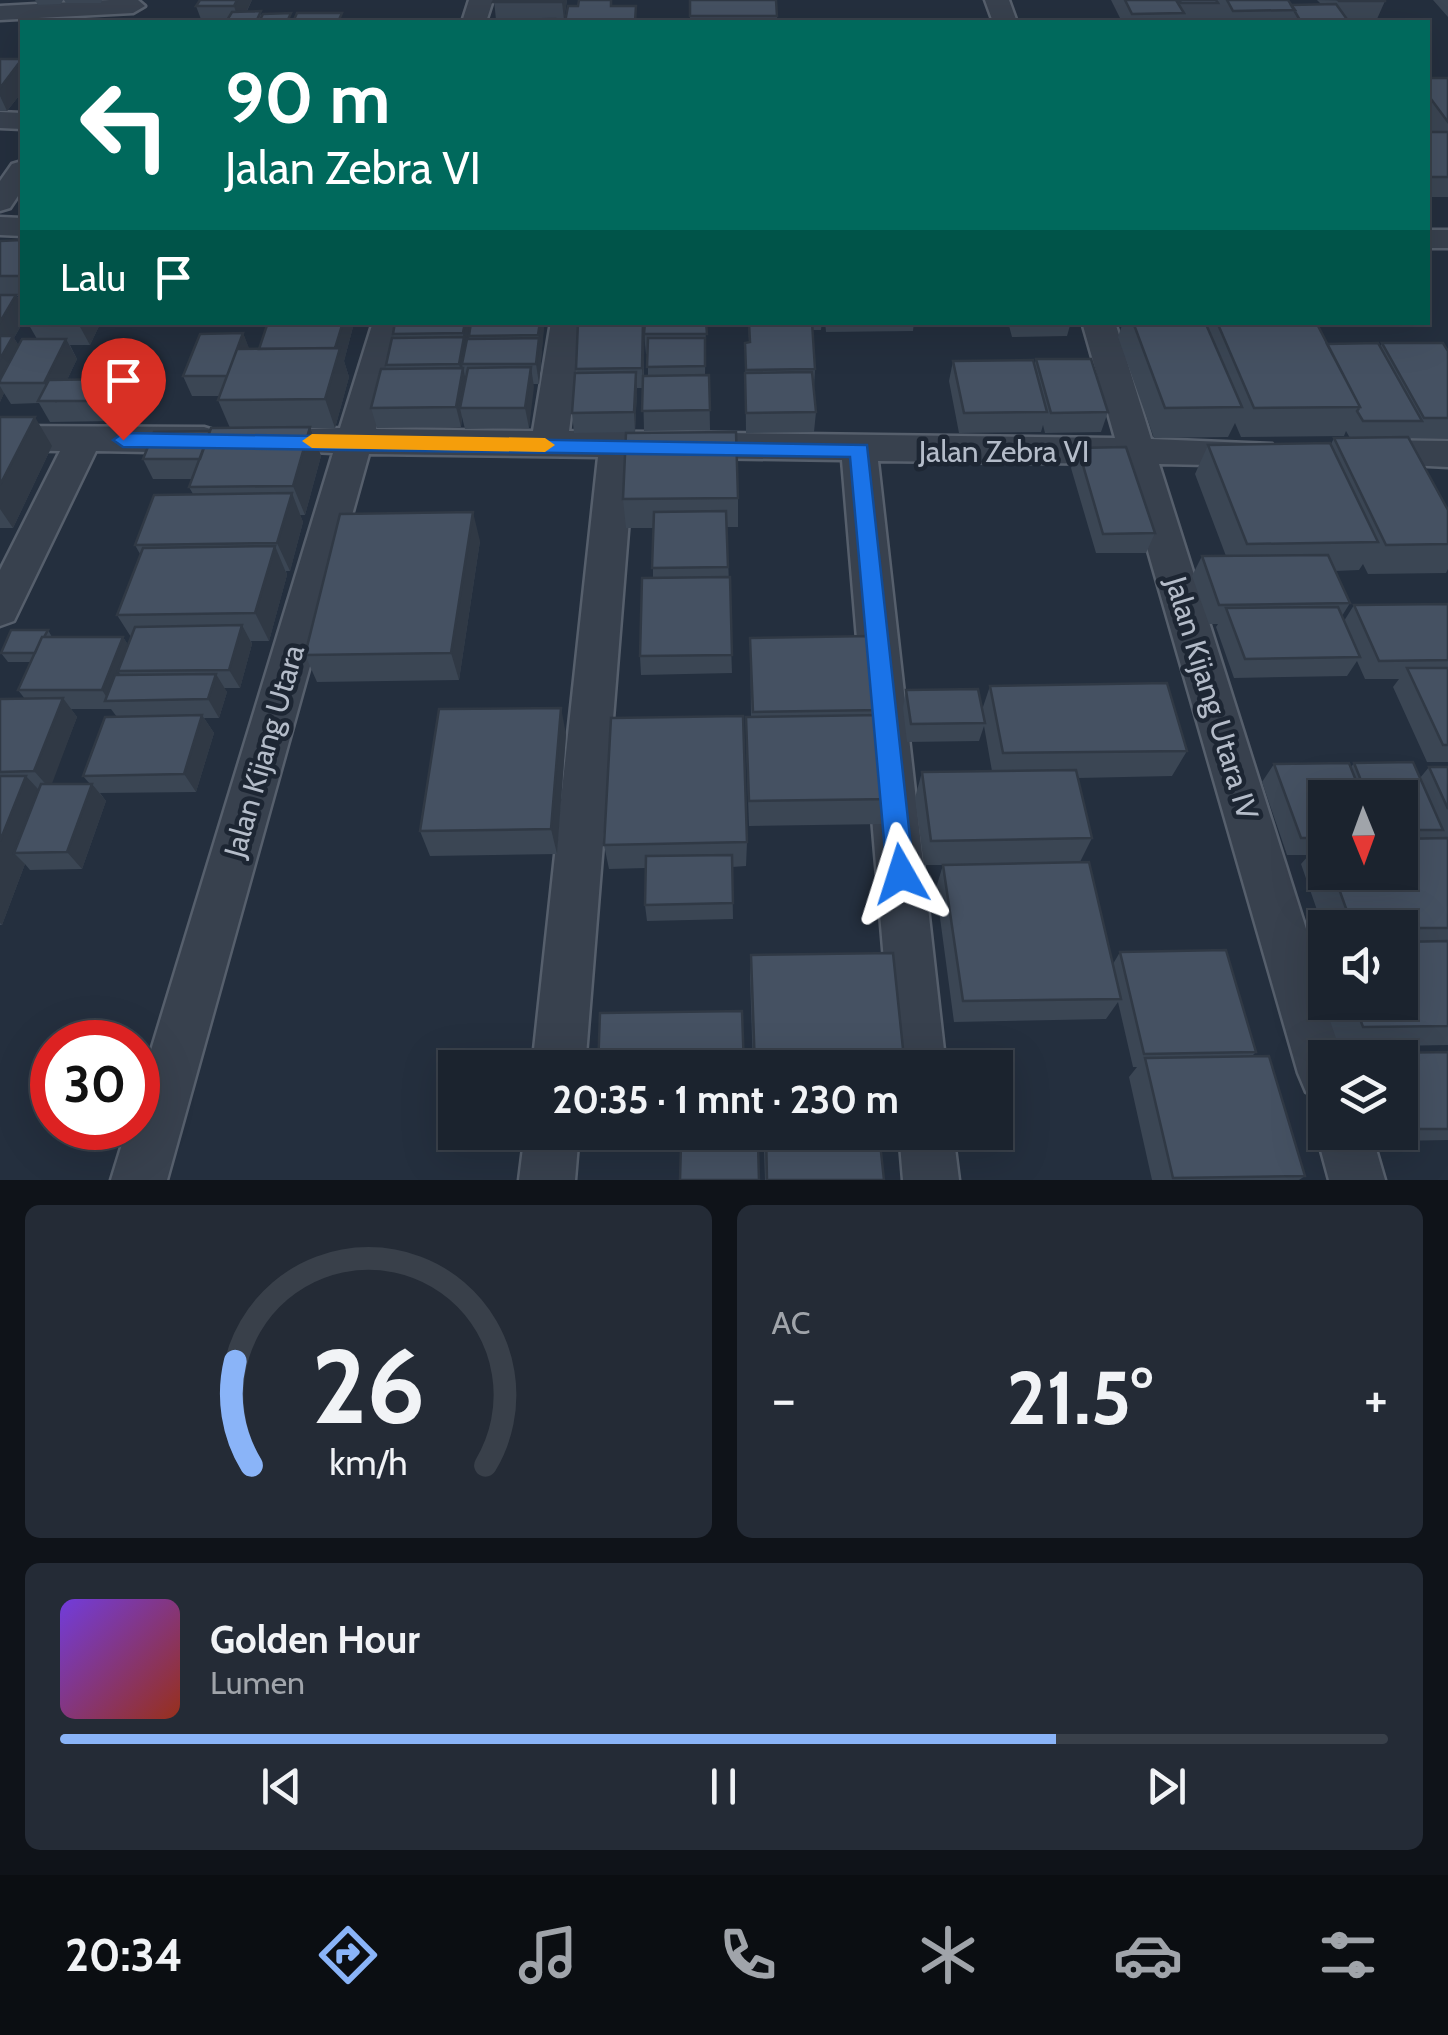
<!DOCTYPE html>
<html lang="id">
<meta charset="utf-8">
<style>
body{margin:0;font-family:Cabin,sans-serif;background:#242b36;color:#f1f3f6;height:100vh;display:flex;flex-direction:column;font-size:38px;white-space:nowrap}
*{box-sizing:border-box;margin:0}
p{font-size:32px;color:#a0a4aa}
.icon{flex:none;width:55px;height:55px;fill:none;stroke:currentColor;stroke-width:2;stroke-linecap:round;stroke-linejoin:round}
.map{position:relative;height:1180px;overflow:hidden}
.drawer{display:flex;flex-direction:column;gap:25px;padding:25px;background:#0f1319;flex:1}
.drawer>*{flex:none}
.guide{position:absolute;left:20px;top:20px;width:1410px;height:305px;border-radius:0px;box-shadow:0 10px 40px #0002,0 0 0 2px #39404a;background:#00695c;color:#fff;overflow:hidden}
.needle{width:65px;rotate:179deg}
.fabs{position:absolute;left:1308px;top:780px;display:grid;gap:20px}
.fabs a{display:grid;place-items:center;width:110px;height:110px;border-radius:0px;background:#1b232e;box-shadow:0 10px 40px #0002,0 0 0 2px #39404a;font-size:50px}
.speed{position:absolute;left:30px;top:1020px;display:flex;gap:20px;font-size:50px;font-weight:700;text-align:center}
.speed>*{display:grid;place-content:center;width:130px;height:130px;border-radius:50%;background:#1b232e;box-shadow:0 10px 40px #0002,0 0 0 2px #39404a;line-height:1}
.speed .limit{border:15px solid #d22;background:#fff;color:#111}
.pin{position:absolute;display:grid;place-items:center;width:85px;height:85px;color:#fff;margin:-102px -42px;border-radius:50% 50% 50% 0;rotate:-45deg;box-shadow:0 0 10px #0007}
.pin .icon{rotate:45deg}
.me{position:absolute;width:110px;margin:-55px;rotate:354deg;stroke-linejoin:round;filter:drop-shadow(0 0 8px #0008)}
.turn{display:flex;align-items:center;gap:35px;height:210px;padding:0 40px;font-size:45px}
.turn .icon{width:130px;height:130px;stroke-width:2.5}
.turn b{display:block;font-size:70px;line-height:85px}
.then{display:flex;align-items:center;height:95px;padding:0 40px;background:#0003;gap:20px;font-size:38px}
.big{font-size:75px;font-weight:800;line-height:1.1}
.drawer .tile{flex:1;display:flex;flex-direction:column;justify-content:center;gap:15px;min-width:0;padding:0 35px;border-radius:15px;background:#242b36}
.drawer .dial{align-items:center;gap:0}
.dial svg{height:260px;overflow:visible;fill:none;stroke:#39404a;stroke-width:7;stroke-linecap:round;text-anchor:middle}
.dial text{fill:#f1f3f6;stroke:none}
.song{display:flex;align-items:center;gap:30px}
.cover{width:120px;height:120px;border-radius:15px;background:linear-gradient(135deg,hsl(260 70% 55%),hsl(10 70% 35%))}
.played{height:10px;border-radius:5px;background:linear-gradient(90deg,#8ab4f8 75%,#39404a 75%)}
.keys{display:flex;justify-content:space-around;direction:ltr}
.heat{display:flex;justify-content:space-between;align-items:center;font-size:55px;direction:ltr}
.drawer .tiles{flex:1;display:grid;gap:25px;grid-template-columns:1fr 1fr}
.tile:last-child{grid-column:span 2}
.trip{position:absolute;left:438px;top:1050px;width:575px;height:100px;border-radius:0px;background:#1b232e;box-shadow:0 10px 40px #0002,0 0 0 2px #39404a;font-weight:800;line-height:100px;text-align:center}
.tabs{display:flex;height:160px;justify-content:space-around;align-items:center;background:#0b0e12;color:#a0a4aa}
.tabs .icon{width:70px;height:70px}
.tabs .on{color:#8ab4f8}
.tabs b{font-size:45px;color:#f1f3f6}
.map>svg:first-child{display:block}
</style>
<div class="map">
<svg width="1448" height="1180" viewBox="0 0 1448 1180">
<rect width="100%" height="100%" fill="#242f3e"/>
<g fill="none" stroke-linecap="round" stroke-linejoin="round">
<defs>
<path id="minor" d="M110 0H138L145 6 133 13 0 20V6Z
M469 0H493L486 22H462Z
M985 0H1009L1017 22H993Z
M0 112 22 113V129L0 128Z
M22 161V190L10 208 0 211V181L12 164Z
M0 217 22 218V236L0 235Z
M1428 230H1448V248H1428Z
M373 322H405L376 429 533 431 551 322H583L569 431 1115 438 1082 322H1115L1151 439 1272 444 1277 453 1272 462 1259 466 1159 464 1325 989V1002H1329L1347 1058H1325V1100L1306 1092 1298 1073 1123 464 878 461 946 1068H893L842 460 634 457 585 1068H532L598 457 369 454 167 1180H111L127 1128H138V1093L333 453 249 449 244 440 249 431 340 428Z
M0 426 204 427 217 431 222 440 217 449 204 453 96 451 14 621 0 626V570L60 451 0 450Z
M1362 440 1448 441V467L1349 462 1344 453 1349 444Z
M1324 1113 1325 1132H1371L1385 1180H1329L1316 1132Z
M525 1132H579L575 1180H519Z
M899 1132H953L959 1180H903Z"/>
</defs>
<!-- minor casing -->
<use href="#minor" stroke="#565f6c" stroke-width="5"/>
<!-- minor -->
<use href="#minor" fill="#38414e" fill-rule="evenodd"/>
</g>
<!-- wall -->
<path fill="#3b4654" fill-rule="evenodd" d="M35 0H63L61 4 38 5Z
M64 0H102L101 3H66Z
M252 0 247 11 293 22H344H202L196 6Z
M494 0H567L564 20H555L556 22H489L496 20Z
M690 0 777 16V22H690Z
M1111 0H1288L1292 5 1321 4 1317 0 1385 1 1377 19 1347 20 1349 22H1215L1213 18 1212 22H1122Z
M1433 0H1448V17Z
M0 59H22V92L7 111H0Z
M1428 78H1448V197H1428V132H1431L1428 127Z
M22 240V296H17L22 306 23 322 14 338 19 346 37 339 29 325 31 322H101L90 345H70L77 359 67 380 114 379 124 399 114 421 50 422 39 403 11 404 4 393 0 402V241Z
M395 322H554L544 323 539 384H533L529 428 465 429 462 417 461 427 377 428 371 408 386 369V365L394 338 393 334Z
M570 322H706L705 375H709L710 430 644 431 643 388H637L635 432 574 433 572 413 577 373 578 327H571ZM644 334 646 354H648V376H644Z
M748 322H822L821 330H813L815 369 814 388 816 412 814 432 746 433 745 343 749 342Z
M825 322H914L913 331 826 332Z
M1008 322H1071L1067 336 1012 337Z
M1123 322H1316L1327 344 1380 346 1382 343 1448 351V438H1411L1410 440 1448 510V569L1446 573 1368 574 1363 564 1359 570 1335 571 1350 603 1342 616 1344 621 1354 605 1448 604V762H1427L1393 687 1399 679H1365L1357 661 1347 676 1234 678 1216 627 1218 624H1209L1192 576 1202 556H1226L1195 474 1208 445 1331 444 1334 438H1350L1346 431 1344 436 1241 437 1235 423 1228 437 1154 438 1118 337Z
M353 327 344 361 349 377 335 428H311L321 456 305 515H300L303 522 290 571H286L287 575 269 641H251L252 644 240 688H224L227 692 219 718H204L214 733 196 792 100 793 106 801 82 869 30 870 25 864 2 925H0V699H25L18 690 31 662H8L1 653 48 630 52 637H123L128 645 131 637 117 615 140 554 135 545 193 494 189 487 192 479H153L143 459 210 431 230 428 218 400 220 396H192L183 376 243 333 249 349H259ZM71 709H111L117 717 83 776 90 784H51L77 717Z
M1036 359 1108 412 1101 432 1045 433 1043 425 1041 432 959 433 949 381 953 361 1034 366Z
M0 417 52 446 13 528H0Z
M1078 448 1155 533 1146 553H1096L1071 468Z
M738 498V527H727L732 673 641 675 640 656 653 578V528H626L623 499Z
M480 541 459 680 317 682 305 655Z
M750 638 882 710 881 715 892 799 886 824 749 826 746 743V717H751Z
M990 686 1187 751 1172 776 1078 778 1092 838 1080 862 1113 964 1120 952 1256 1052 1252 1056 1305 1176 1299 1180H1152L1129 1077 1137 1067H1133L1118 1002 1106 1019 954 1022 936 888 943 865H924L915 798 922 772 992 771 984 726 979 741 907 742 903 708 906 690 982 710Z
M566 734 557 854 430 856 420 831Z
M1354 763 1420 778 1429 767H1448V1045L1339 1047 1311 965 1325 951V1002H1400V928H1325V933L1301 864 1309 855H1287L1262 782 1274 764 1351 767ZM1325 798H1400V872H1325Z
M747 842 746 866 732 867 733 919 647 921 645 905 646 868 609 869 604 845Z
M751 955 905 1068H753L750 977Z
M1448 1052V1140L1394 1141 1392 1132H1400V1058H1380L1386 1053Z
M594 1132H745V1140L597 1143Z
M755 1132H905L904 1135H880L884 1180H765L764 1152 765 1138H756Z"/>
<!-- shaded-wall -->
<path fill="#303945" d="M237 0H252L241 22H239L234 6Z
M563 0H567L564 20 562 2Z
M22 61V92L7 111 0 96V88Z
M16 295 22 306 23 322 14 338 25 356 0 383V322Z
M80 322H101L90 345 79 325Z
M343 322H352L353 327 344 361 349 377 335 428 325 399 334 351Z
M465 322H472L469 336 470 341 462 364 468 388 460 408 462 417 461 427 456 407 462 377 459 364Z
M540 322H544V328L539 384 536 364Z
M643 322 645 330 643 388 642 368Z
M243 333 251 353 227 376Z
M66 339 77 359 56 403 44 383Z
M531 367 534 387 529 428 525 408Z
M636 372 637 392 635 432 634 412Z
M114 379 124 399 114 421 104 401Z
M0 386 4 393 0 402Z
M35 417 52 446 13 528 0 509V485Z
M310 427 321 456 305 515 293 486Z
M292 493 303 522 290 571 277 543Z
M473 512 480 541 459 680 451 653Z
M275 546 287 575 269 641 255 613Z
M242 625 252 644 240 688 229 670Z
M123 637 135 656 118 671 125 681 109 701 102 690Z
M216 674 227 692 219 718 208 699Z
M63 698 77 717 50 789 34 771Z
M561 708 566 734 557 854 551 829Z
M202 715 214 733 196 792 184 774Z
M26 776 49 801 14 853 25 864 2 925 0 923V841Z
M92 784 106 801 82 869 67 852Z"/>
<!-- building -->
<path fill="#455162" stroke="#303945" stroke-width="2.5" d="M200 0H237L234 6H196Z
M494 0H563L562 2H493Z
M579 0H611V6H636L635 22H565L568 6H578Z
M690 0H776L777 16H690Z
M1125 0H1176L1184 13 1132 14Z
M1179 0H1216L1218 3H1181Z
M1227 0H1288L1295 10 1233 11Z
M1338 0H1385V1H1339Z
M1336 4 1349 22H1301L1291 5Z
M261 11 256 22H226L232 12Z
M291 13 287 22H259L263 14Z
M297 13H342L338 22H293Z
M555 19V22H489V20Z
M0 59H22L0 88Z
M1428 78H1448V122L1428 95Z
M1428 132H1448V177H1428Z
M22 240V276H0V241Z
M0 295H16L0 322Z
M31 322H80L79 325H29Z
M268 322H343L335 348 259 349Z
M395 322H465L463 333 393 334Z
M471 322H540L538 335 469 336Z
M578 322H643L642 368 576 369Z
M645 322H706L707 334H644Z
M749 322H812L815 369 746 370 745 343 750 342Z
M1133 322H1205L1242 407 1165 408Z
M1217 322H1316L1360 407 1254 408Z
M243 333 227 376H183L200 334Z
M0 336H13L0 359Z
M464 337 459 364 386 365 392 338Z
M539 338 536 364H462L467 339Z
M648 338H705V366L647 367Z
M22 339H66L44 383H0V380Z
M1378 343 1422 421H1363L1357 411 1360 407 1327 344Z
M1382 343H1443L1448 351V418H1424Z
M340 348 325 399 218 400 237 349Z
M1036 359H1091L1108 412 1051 413Z
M1033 360 1047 412 964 413 953 361Z
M531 367 525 408H460L468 368Z
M463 368 456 407 371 408 381 369Z
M636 372 634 412 572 413 575 373Z
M812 372 816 412 746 413 745 373Z
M709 375 710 410 642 411 643 376Z
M114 379 104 401H38L49 380Z
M0 417H35L0 485Z
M310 427 293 486 189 487 211 428Z
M210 431 200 459H143L154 432Z
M736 432 738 498 623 499 626 433Z
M1408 437 1448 510V544L1386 545 1334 438Z
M1330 443 1378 542 1247 544 1208 445Z
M1126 447 1155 533 1103 534 1078 448Z
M292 493 277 543 135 545 154 495Z
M726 511 728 567 652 568 654 512Z
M473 512 451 653 305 655 340 514Z
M275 546 255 613 117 615 143 548Z
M1328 555 1350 603 1219 605 1202 556Z
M730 577 732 655 640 656 642 578Z
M1448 604V660L1379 661 1354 605Z
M1338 607 1360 657 1245 659 1226 608Z
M242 625 229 670 118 671 135 627Z
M11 630H48L44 637H42L35 653H1Z
M873 636 882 710 753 712 750 638Z
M42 637H123L102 690H18Z
M1407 668H1448V745H1443Z
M216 674 208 699 105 701 115 675Z
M1167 683 1187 751 1003 753 990 686Z
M978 689 985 723 911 724 906 690Z
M63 698 34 771 0 772V699Z
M561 708 551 829 420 831 439 709Z
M202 715 184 774 83 776 105 717Z
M882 715 892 799 749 801 746 717Z
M743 716 747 842 604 845 611 718Z
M1413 762 1443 830H1400V798H1368L1354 763Z
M1349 763 1363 798H1325V838H1301L1274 764Z
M1429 767H1448V809Z
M1076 770 1092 838 931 841 922 772Z
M0 776H26L0 841Z
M41 784H92L67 852 14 853Z
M1448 838V928H1353L1333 872H1400V839Z
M732 855 733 903 645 905 646 856Z
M1089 862 1121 999 963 1001 943 865Z
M1448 941V1026L1363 1027 1354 1002H1400V942Z
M1226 950 1256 1052 1144 1054 1120 952Z
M893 953 905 1068H755L751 955Z
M742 1011 744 1068H598L600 1013Z
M1448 1052V1129H1413L1400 1092V1058H1387L1386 1053Z
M1269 1056 1305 1176 1173 1178 1145 1058Z
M879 1133 884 1180H767L766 1135Z
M758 1143 759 1180H680L681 1144Z"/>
<!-- route -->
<path fill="#1a73e8" stroke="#114b97" stroke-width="2.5" d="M123 433 867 445 914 874 910 883 901 887 891 883 887 874 850 457 123 447 113 440Z"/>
<!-- slow -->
<path fill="#f59e0b" d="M312 434 545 438 555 445 545 452 312 448 302 441Z"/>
<g text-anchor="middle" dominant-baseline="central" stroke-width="9" stroke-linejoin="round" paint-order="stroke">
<!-- street labels -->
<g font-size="30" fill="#b4bcc9" stroke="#1d2633">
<text x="1004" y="451">Jalan Zebra VI</text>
<text transform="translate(1212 698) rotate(73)">Jalan Kijang Utara IV</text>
<text transform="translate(264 751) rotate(-74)">Jalan Kijang Utara</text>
</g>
</g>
</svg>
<div class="fabs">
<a><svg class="needle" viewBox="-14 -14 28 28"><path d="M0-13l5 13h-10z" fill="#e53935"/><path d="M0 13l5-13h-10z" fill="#a0a4aa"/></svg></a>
<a><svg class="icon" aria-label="sound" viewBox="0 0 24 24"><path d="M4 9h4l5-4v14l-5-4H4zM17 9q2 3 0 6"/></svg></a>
<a><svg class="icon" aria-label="layers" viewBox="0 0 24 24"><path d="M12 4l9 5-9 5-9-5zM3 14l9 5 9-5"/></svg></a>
</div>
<div class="speed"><div class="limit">30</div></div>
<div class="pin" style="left:123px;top:440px;background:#d93025"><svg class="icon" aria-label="arrive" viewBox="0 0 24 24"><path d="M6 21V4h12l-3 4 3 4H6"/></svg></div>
<svg class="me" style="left:901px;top:874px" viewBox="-20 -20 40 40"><path d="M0-17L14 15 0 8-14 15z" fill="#1a73e8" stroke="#fff" stroke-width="4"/></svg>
<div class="trip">20:35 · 1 mnt · 230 m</div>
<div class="guide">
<div class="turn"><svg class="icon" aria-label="left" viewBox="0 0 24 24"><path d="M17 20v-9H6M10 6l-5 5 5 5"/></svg><div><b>90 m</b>Jalan Zebra VI</div></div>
<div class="then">Lalu<svg class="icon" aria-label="arrive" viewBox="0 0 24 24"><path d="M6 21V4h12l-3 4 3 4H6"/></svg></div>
</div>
</div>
<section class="drawer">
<div class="tiles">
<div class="tile dial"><svg viewBox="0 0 100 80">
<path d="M14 69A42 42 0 1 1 86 69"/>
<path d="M14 69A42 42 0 0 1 9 37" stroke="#8ab4f8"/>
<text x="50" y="56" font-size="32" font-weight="700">26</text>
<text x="50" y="72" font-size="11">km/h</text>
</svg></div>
<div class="tile"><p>AC</p>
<div class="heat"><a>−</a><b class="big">21.5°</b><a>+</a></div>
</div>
<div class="tile">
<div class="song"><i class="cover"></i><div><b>Golden Hour</b><p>Lumen</p></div></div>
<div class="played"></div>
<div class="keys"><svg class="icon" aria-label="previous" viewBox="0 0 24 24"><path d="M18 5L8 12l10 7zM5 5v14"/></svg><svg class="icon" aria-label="pause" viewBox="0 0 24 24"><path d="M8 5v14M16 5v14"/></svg><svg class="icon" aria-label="next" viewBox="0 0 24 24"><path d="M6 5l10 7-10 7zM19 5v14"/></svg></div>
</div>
</div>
</section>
<nav class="tabs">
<b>20:34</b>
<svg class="icon on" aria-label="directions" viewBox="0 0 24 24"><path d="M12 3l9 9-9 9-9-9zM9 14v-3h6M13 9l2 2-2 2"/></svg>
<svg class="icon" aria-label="music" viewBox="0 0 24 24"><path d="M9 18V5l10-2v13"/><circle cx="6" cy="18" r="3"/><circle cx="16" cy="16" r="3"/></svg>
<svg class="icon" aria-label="phone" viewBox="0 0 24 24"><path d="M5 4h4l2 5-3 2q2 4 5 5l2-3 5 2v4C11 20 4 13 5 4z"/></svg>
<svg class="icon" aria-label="climate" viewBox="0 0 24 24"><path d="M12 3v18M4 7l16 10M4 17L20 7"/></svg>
<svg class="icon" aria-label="car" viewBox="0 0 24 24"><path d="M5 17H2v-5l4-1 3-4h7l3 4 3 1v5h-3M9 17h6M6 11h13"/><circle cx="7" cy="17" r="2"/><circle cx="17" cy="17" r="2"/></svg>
<svg class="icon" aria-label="filters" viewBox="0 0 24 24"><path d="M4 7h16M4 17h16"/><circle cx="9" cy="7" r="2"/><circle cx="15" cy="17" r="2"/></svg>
</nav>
